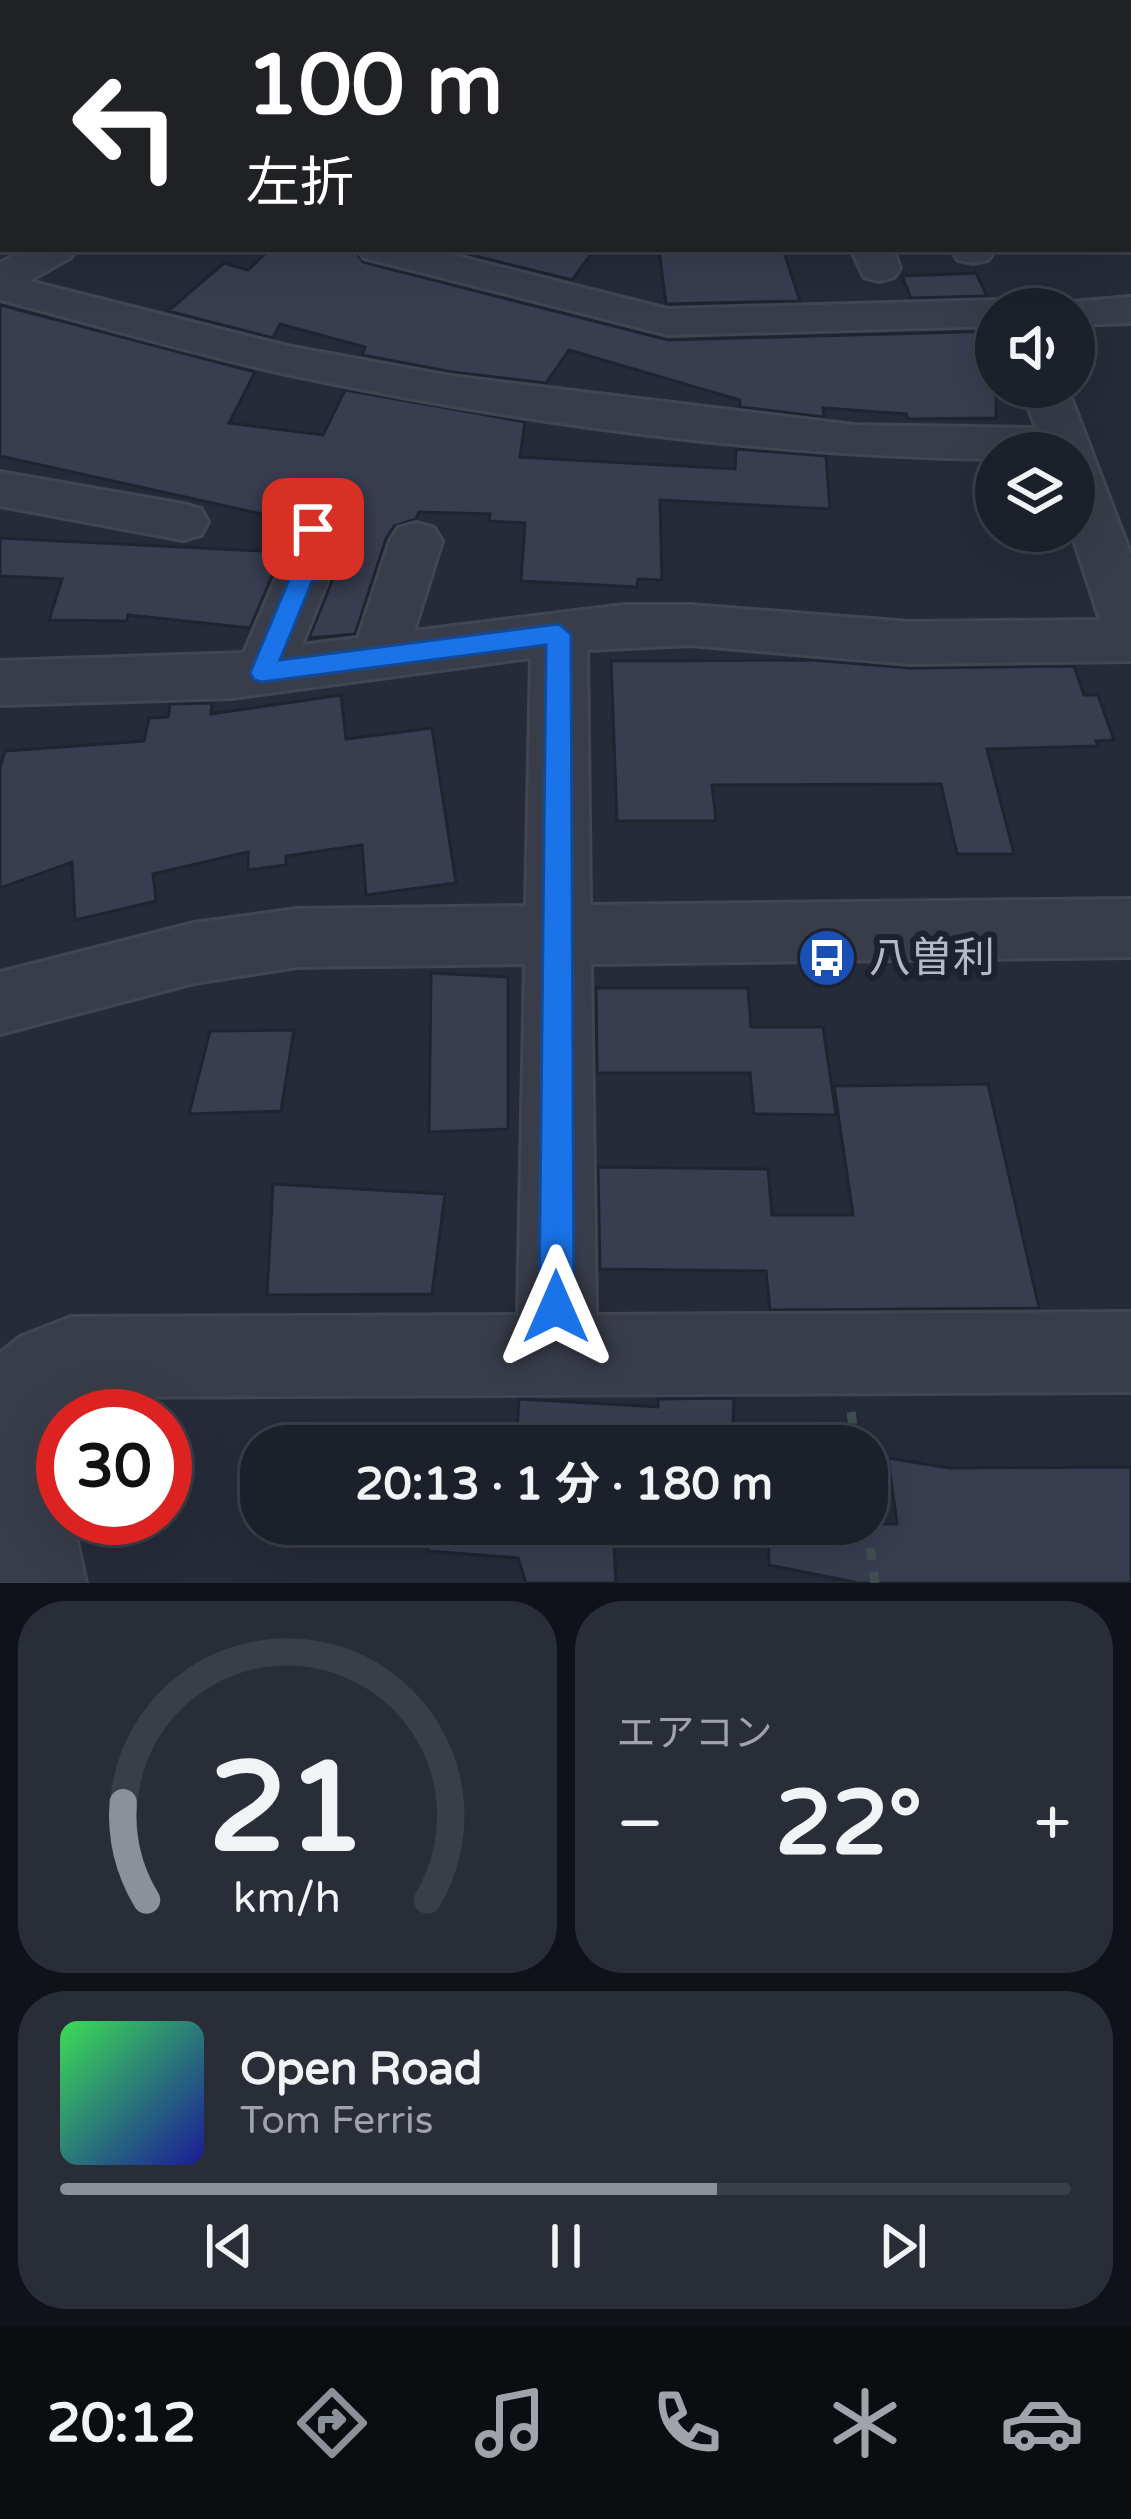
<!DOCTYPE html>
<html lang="ja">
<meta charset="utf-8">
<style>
body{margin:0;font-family:"Varela Round","Noto Sans JP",sans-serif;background:#292d37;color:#f1f3f6;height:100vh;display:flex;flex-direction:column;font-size:45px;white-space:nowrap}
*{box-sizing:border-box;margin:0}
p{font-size:39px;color:#a0a3a9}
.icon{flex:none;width:66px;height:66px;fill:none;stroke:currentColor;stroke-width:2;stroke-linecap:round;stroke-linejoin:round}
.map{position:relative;height:1583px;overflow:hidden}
.sheet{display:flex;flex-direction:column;gap:18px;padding:18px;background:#0f1218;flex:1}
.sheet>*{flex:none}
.guide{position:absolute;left:0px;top:0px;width:1131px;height:252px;box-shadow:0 12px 48px #0002,0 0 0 3px #3a3e47;background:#202124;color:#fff;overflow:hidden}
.fabs{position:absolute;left:975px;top:288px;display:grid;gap:24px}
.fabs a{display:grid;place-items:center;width:120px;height:120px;border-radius:50%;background:#1c202b;box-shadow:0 12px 48px #0002,0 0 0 3px #3a3e47;font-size:60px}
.speed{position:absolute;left:36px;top:1389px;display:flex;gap:24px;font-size:60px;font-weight:700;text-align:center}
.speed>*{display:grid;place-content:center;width:156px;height:156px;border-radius:50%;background:#1c202b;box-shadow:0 12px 48px #0002,0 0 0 3px #3a3e47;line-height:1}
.speed .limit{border:18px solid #d22;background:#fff;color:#111}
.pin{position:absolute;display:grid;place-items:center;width:102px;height:102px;color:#fff;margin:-51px;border-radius:24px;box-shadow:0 6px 18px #0006}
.me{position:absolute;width:132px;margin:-66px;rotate:0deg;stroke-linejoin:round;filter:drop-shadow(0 0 9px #0008)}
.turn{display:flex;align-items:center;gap:42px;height:252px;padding:0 48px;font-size:54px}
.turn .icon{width:156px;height:156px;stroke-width:2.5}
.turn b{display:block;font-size:84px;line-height:102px}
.big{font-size:90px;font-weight:700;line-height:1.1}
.sheet .card{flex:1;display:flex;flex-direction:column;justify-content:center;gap:18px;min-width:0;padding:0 42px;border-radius:48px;background:#292d37}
.sheet .dial{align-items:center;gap:0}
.dial svg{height:312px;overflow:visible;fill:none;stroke:#3a3e47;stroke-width:7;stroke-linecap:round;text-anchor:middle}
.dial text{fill:#f1f3f6;stroke:none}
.song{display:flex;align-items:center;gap:36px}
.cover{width:144px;height:144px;border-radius:18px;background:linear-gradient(135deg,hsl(130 70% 55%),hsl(240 70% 35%))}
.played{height:12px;border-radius:6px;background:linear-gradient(90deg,#8c9099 65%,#3a3e47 65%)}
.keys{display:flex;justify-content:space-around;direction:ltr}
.heat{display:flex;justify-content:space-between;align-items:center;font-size:66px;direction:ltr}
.sheet .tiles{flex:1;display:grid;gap:18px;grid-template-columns:1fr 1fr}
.card:last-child{grid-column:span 2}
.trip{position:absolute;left:240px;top:1425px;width:648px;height:120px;border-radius:48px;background:#1c202b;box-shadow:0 12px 48px #0002,0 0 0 3px #3a3e47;font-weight:700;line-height:120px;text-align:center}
.dock{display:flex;height:192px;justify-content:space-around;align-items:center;background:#0b0d11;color:#a0a3a9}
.dock .icon{width:84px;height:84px}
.dock .current{color:#8c9099}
.dock b{font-size:54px;color:#f1f3f6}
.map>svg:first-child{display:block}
</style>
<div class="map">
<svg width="1131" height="1583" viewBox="0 0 1131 1583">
<rect width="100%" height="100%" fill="#262b39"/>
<!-- building -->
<path fill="#383e50" stroke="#202431" stroke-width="3" d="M270 249H354L363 262 668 340 996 331V418L908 419 906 414 823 408 824 417 740 407V400L569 350 546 383 452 372 362 355 365 347 280 324 273 338 168 311 224 263 248 270Z
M447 249H595L572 280Z
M659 249H783L800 301 666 304Z
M976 273 987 296 911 298 902 276Z
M0 305 255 372 229 423 323 435 345 390 525 422 520 457 735 469 736 449 826 456 830 509 660 500 662 580 638 579 637 587 521 581 525 523 489 521 490 514 419 512 416 519 394 526 386 539 355 634 309 638 350 536 342 519 297 503 277 508 271 516 0 456Z
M0 538 282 552 250 628 128 615 127 621 49 620 62 579 0 576Z
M812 660 910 668 1074 666 1084 695H1098L1114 740 1096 741 1098 746 987 749 1014 854H957L941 784 712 785 716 821H617L611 661Z
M341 695 346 739 432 728 456 883 366 895 362 845 286 856V865L248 870V852L153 874 156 901 75 920 72 862 0 888V767L5 751 144 741 149 718 168 717 170 704 212 703 211 714Z
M431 973 508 977V1129L429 1132Z
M596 988H748L751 1027H823L836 1115 754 1114 750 1073H597Z
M294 1030 281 1111 189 1114 210 1031Z
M988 1084 1039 1308 770 1310 766 1271 600 1269 598 1167 768 1169 772 1215H853L834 1086Z
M273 1184 445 1194 432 1294 267 1295Z
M734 1398 732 1446H516L519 1399 658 1407V1399Z
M888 1458 949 1468 1131 1467V1583H859L769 1565 768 1524H897Z
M429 1524H613L616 1583H526L518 1558 428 1551Z"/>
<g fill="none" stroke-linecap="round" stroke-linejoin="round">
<defs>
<path id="minor" d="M411 0H453L455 3H413Z
M1076 0H1109L1111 3H1078Z
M1128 43H1131V68H1128Z
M1128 129H1131V151H1128Z
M25 249H76L70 258 29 281 287 346 451 376 854 425 1036 428 1021 387H1067L1131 555V661L910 664 690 645 587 650 590 905 1131 899V957L591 964 596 1315 1131 1312V1392L71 1397 58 1409 63 1518H72L86 1583H0V1353L20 1337 71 1317 518 1315 525 964 297 967 194 983 0 1034V972L194 923 297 909 526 906 531 658 232 698 0 705V661L244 653 291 543 278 538 271 525 278 512 296 507 338 521 346 534 302 645 358 638 390 541 398 528 416 523 434 528 442 541 414 631 624 605H690L910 622 1100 620 1071 531 1074 453H996V459C764 456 519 423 291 375 193 354 97 325 0 300V263Z
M358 249H429L668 309 996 300 1015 309H996V326L668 335 364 258Z
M851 249H893L900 268 894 277 879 281 864 277Z
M951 249H993L994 251 988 260 973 263 958 260Z
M1131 297V323L1074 325V309H1054L1059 303Z
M0 472 183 504 201 509 208 522 201 535 183 540 0 506Z"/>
</defs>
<!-- minor casing -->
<use href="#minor" stroke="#424653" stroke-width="6"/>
<!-- path -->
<path stroke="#404e53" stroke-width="9" stroke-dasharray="12 12" stroke-linecap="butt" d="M851 1412 856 1446
M867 1524 875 1583"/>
<!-- minor -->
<use href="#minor" fill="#393d4a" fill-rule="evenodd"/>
</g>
<!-- route -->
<path fill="#1a73e8" stroke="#114b97" stroke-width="3" d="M313 520 331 535 280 660 559 624 571 634 574 1307 569 1320 556 1325 544 1320 539 1307 546 645 262 682 254 680 250 673 307 537 302 529Z"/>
<!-- icons -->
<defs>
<symbol id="bus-disc" viewBox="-11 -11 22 22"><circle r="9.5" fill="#1a4fb4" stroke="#1e222f"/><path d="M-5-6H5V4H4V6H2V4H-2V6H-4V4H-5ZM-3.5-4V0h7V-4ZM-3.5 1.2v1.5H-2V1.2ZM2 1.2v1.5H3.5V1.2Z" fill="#fff"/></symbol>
</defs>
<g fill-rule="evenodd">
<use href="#bus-disc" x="794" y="925" width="66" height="66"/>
</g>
<g text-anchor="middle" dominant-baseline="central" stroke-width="12" stroke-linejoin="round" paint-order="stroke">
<!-- poi labels -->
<g font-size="42" fill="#b5b8c5" stroke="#1e222f" text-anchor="start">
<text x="869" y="958">八曽利</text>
</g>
</g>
</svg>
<div class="fabs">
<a><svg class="icon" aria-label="sound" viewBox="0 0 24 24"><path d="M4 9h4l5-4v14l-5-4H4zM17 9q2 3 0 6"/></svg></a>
<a><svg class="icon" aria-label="layers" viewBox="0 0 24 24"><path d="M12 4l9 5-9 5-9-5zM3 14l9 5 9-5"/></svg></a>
</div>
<div class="speed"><div class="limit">30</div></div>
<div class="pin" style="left:313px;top:529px;background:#d93025"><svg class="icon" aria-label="arrive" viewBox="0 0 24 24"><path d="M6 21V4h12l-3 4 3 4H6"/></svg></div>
<svg class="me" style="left:556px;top:1307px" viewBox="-20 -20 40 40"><path d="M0-17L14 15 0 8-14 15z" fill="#1a73e8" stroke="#fff" stroke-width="4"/></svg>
<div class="trip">20:13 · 1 分 · 180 m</div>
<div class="guide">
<div class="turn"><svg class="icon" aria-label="left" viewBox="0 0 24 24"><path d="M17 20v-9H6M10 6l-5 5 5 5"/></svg><div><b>100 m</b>左折</div></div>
</div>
</div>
<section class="sheet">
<div class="tiles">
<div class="card dial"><svg viewBox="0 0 100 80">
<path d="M14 69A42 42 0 1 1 86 69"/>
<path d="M14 69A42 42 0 0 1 8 44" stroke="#8c9099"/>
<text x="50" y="56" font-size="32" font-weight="700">21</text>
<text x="50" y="72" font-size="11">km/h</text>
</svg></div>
<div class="card"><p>エアコン</p>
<div class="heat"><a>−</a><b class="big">22°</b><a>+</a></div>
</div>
<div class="card">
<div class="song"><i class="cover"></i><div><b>Open Road</b><p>Tom Ferris</p></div></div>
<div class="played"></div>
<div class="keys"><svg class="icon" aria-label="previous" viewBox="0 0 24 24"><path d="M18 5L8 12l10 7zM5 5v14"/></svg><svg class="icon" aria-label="pause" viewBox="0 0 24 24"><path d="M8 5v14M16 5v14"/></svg><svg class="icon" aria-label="next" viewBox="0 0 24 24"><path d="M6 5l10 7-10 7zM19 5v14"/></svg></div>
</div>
</div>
</section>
<nav class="dock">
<b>20:12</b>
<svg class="icon current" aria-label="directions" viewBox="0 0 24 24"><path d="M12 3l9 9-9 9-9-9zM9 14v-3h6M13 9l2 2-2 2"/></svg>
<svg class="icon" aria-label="music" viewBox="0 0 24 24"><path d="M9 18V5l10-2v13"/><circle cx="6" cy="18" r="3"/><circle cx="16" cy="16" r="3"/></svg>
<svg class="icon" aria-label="phone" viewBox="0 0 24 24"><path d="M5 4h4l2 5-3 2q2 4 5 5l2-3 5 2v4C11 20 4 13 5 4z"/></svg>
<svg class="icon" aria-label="climate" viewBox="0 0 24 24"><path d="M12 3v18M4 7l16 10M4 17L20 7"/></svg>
<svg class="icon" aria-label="car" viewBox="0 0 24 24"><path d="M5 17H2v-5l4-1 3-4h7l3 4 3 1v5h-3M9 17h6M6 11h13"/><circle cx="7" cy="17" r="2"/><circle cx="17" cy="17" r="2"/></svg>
</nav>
